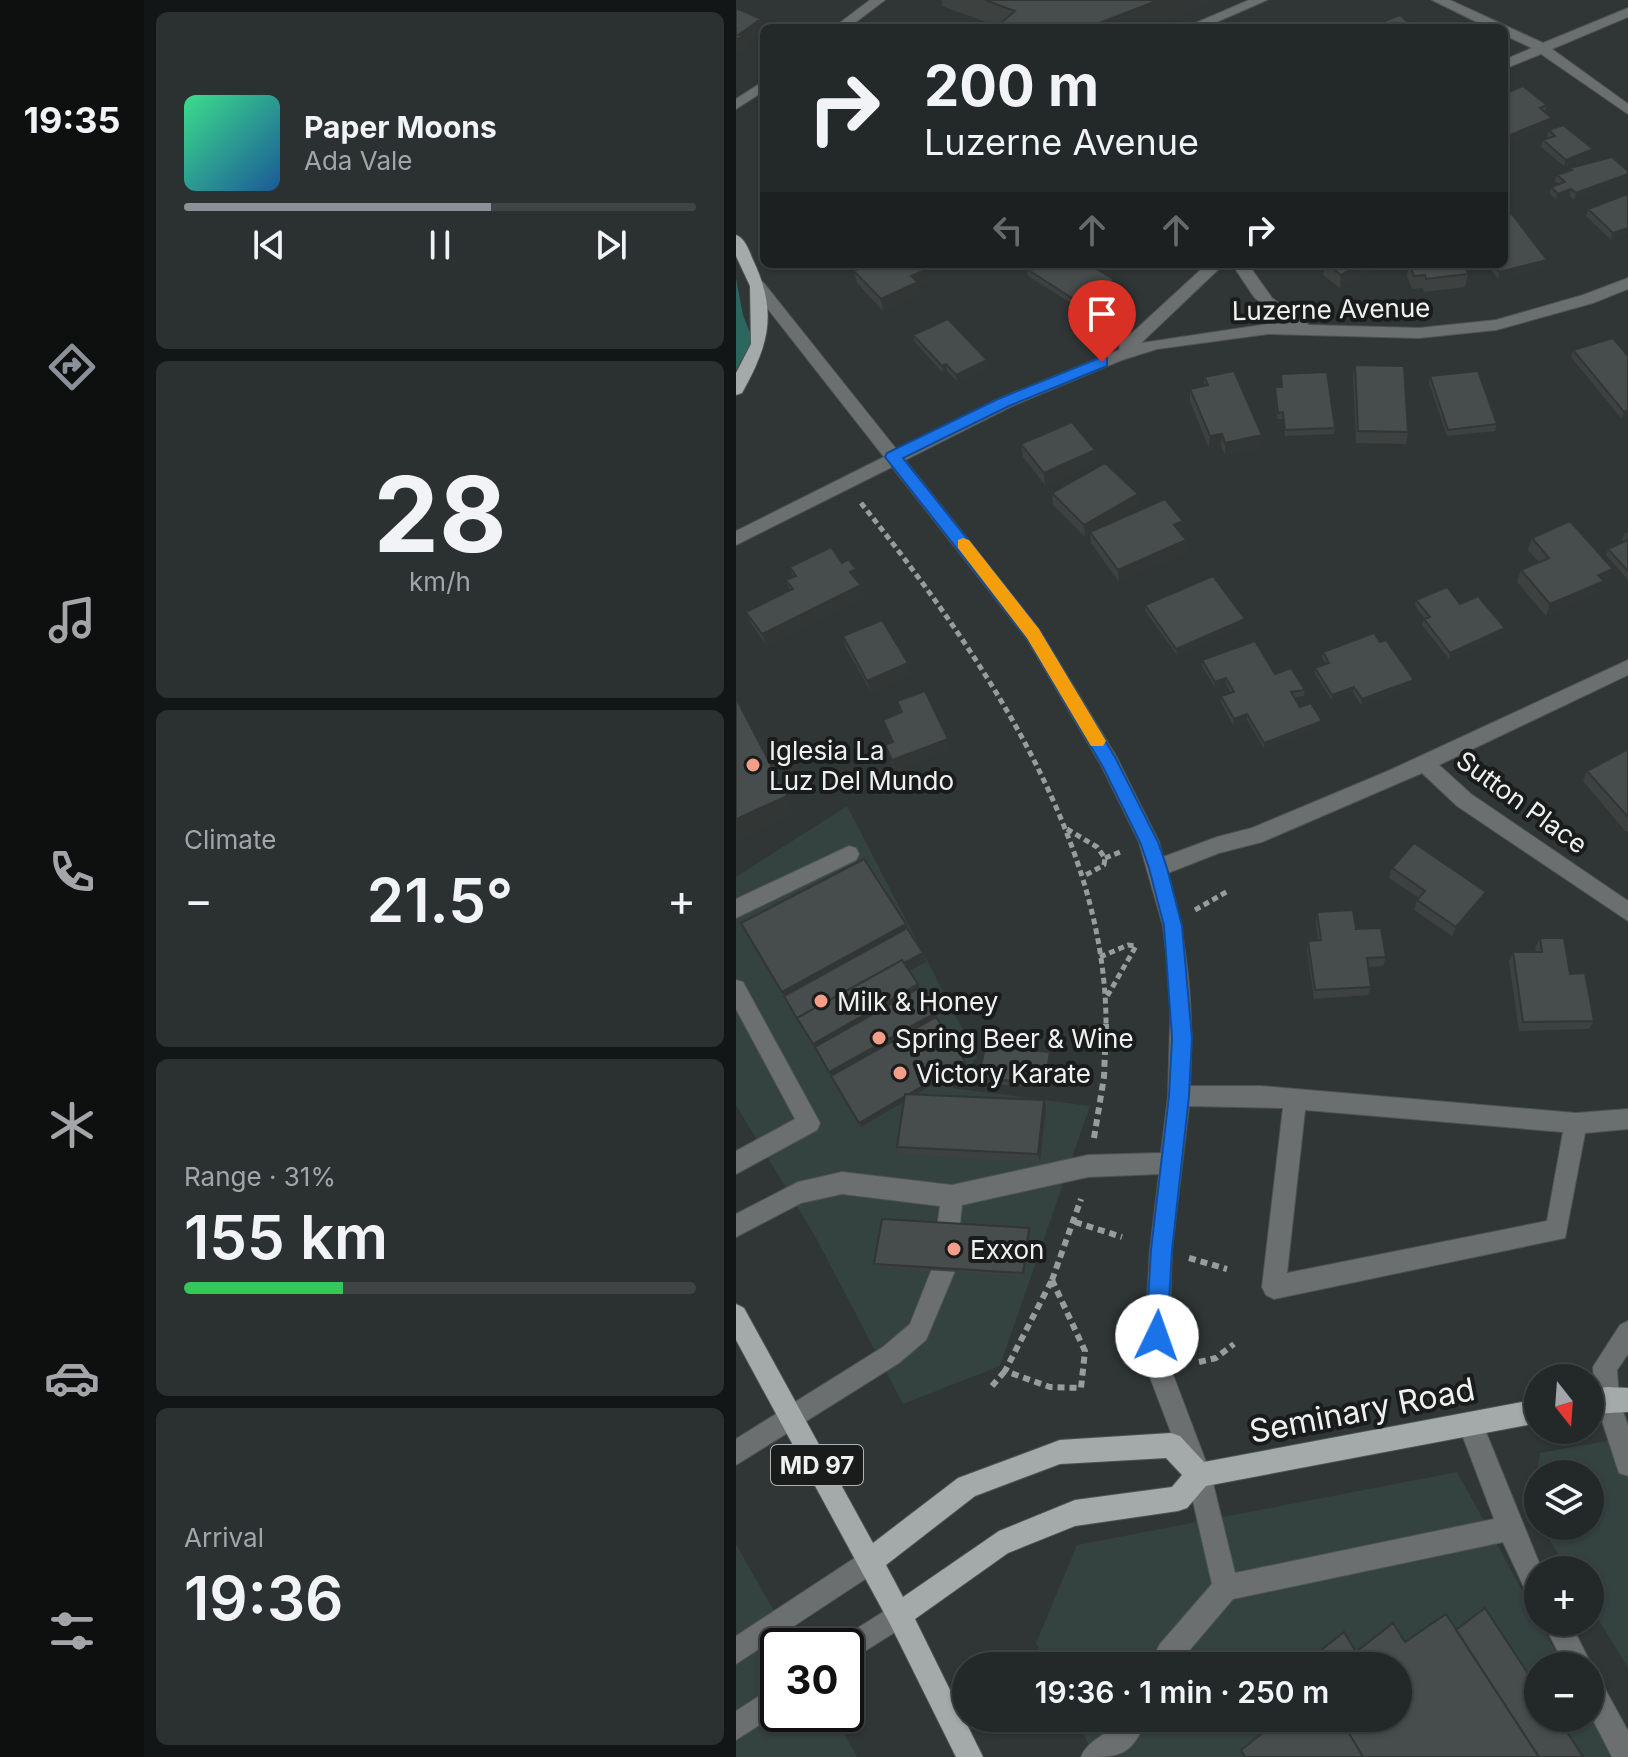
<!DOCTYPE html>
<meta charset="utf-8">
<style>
body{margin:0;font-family:Inter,sans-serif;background:#2b3030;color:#f1f3f6;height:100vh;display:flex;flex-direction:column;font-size:30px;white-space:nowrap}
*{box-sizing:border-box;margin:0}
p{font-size:26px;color:#a3a6a8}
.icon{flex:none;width:44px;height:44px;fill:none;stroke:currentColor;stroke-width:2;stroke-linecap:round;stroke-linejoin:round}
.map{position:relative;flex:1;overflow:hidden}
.panel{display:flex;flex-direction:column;gap:12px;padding:12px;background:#131616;width:592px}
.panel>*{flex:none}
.guide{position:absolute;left:24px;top:24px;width:748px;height:244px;border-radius:12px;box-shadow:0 2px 6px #0004,0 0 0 2px #404445;background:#232828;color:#f1f3f6;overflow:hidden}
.needle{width:52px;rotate:163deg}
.buttons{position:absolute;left:788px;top:1364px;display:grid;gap:16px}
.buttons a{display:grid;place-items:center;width:80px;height:80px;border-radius:50%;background:#232828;box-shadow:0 2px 6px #0004,0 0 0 2px #404445;font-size:40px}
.speed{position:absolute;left:24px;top:1628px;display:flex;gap:16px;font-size:40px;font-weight:700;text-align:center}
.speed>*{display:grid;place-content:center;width:104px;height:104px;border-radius:50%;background:#232828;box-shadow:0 2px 6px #0004,0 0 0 2px #404445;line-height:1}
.speed .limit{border:4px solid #111;border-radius:12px;background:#fff;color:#111}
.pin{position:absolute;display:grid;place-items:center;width:68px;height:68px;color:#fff;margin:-82px -34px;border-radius:50% 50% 50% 0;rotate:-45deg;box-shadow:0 0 8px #0007}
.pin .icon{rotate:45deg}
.me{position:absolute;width:88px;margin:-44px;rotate:3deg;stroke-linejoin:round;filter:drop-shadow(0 0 6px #0008)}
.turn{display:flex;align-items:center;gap:28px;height:168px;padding:0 32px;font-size:36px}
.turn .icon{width:104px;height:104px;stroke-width:2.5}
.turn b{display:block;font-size:56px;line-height:68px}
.lanes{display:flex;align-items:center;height:76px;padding:0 32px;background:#0003;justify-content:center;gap:40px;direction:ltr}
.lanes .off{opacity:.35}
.big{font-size:60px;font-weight:600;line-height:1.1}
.panel .widget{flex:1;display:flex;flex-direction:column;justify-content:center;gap:12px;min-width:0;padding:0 28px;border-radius:12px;background:#2b3030}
.panel .dial{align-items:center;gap:0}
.dial b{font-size:104px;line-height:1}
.song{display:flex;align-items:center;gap:24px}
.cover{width:96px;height:96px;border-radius:12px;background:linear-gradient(135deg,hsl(150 70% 55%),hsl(210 70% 35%))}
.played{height:8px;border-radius:4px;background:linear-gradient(90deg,#8c9099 60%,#404445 60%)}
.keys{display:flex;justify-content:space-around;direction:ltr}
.heat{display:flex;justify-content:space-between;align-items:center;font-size:44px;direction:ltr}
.charge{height:12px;border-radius:6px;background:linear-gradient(90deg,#34c759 31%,#404445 0)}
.trip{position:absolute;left:216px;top:1652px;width:460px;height:80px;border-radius:40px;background:#232828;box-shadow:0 2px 6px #0004,0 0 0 2px #404445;font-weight:600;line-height:80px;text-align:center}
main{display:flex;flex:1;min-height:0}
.tabs{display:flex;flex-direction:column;width:144px;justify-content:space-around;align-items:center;background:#0e1010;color:#a3a6a8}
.tabs .icon{width:56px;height:56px}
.tabs .current{color:#8c9099}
.tabs b{font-size:36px;color:#f1f3f6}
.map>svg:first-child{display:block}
</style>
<main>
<nav class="tabs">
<b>19:35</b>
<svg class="icon current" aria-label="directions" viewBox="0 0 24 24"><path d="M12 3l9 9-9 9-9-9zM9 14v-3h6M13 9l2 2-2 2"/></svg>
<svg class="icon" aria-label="music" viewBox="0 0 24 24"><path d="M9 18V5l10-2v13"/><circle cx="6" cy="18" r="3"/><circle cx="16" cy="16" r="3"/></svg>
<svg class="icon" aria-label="phone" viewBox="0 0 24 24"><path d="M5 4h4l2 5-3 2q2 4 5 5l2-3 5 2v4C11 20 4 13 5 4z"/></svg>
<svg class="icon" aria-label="climate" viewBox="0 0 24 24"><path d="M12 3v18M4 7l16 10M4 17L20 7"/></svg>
<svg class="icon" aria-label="car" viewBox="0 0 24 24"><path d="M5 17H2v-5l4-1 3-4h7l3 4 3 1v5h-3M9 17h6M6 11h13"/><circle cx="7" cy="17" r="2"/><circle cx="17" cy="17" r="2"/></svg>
<svg class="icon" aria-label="filters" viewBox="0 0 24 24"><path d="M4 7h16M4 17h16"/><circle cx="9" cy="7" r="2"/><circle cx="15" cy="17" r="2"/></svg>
</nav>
<section class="panel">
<div class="widget">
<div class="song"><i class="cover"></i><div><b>Paper Moons</b><p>Ada Vale</p></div></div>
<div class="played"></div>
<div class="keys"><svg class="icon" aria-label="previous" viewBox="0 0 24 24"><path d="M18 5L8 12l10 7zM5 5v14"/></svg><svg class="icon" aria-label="pause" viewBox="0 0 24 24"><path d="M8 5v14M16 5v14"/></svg><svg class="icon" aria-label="next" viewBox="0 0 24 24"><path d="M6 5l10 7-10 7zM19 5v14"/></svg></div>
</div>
<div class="widget dial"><b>28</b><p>km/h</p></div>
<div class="widget"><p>Climate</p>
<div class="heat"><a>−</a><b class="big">21.5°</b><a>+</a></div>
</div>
<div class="widget"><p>Range · 31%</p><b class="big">155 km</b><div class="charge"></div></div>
<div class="widget"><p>Arrival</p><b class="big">19:36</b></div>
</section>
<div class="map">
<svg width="892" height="1757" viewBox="0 0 892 1757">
<rect width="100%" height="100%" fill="#2f3635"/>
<!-- built -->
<path fill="#344240" d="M111 806 241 1057 216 1088 354 1106 264 1366 167 1404 80 1238 0 1105V877Z
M892 1437V1668L854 1606V1570H832L805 1526H854V1474H802V1521L794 1508 804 1453Z
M721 1472 828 1666H802V1718H854V1712L879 1757H359L339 1718H662V1666H312L300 1643 341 1545Z
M0 1544 58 1646H42V1714H97L121 1757H0Z"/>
<!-- forest -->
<path fill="#2b675f" d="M0 278 7 315 17 340 0 370Z"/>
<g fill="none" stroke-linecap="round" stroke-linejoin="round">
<defs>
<path id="minor" d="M134 0H149L112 28H97Z
M513 0H531L467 28H448Z
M696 0H714L807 43 892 8V17L816 49 892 104V114L805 54 768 69V60L796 48 768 35V28H753Z
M28 81V91L0 109V99Z
M471 264H488L405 343 532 324H549L518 297 496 264H512L536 298 573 325 683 328 760 320 847 295 892 278V289L857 303 760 330 683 338 532 334 421 349 386 360 274 407 169 460 303 629 380 756 423 842 427 857 481 837 516 828 652 771 892 660V675L703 765 735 794 892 901V921L721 806 686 773 526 842 483 853 432 873C453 946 458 1010 454 1086H525L840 1113 892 1109V1129L849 1133 829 1238 538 1299 530 1295 526 1287 547 1108 453 1106 436 1250 433 1336 436 1372 475 1475 499 1573 758 1519 722 1424 725 1415 734 1412 743 1415 806 1570H802V1602L793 1598 767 1542 497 1599 440 1666H413L424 1644 476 1584 451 1475 412 1372 409 1336 414 1250 423 1174 352 1177 226 1205 219 1271 190 1340 163 1363 0 1465V1439L147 1347 174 1324 195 1271 204 1206 106 1194 65 1203 0 1237V1214L62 1182 106 1172 216 1185 352 1155 425 1153 432 1096 435 992 427 926 403 842 366 767 291 639 156 467 0 545V531L148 457 17 290V282H27L161 450 262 399 383 350 384 344ZM569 1110 827 1132 811 1221 551 1273Z
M113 846 120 848 123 854 120 860 0 918V899Z
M0 980 7 982 84 1123 81 1130 0 1174V1151L59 1119 0 1009Z
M892 1321V1354L881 1370 883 1399 892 1426V1476L883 1473 880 1464 859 1399 857 1367 884 1325Z
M134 1548 143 1552 147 1561 143 1570 0 1664V1636Z
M163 1602 172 1606 176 1615 172 1624 110 1663V1646H99L101 1641Z
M807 1622H834L856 1666 854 1671V1666H829Z
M854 1674 863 1678 892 1731V1757H876L854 1714Z
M42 1684V1713L0 1740V1711Z
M383 1718H411C395 1757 385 1757 345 1757 352 1739 374 1735 383 1718Z"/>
<path id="major" d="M0 235C10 239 13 251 17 260 42 312 33 345 6 393L0 395V373L15 344 14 286 0 256Z
M0 1304 8 1308 137 1543 222 1478 324 1440 435 1433 444 1436 468 1462 802 1399V1423L470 1486 451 1508 442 1511 339 1526 272 1553 179 1619 247 1757H220L154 1624 0 1340ZM430 1458 446 1475 436 1487 339 1500 263 1531 167 1597 150 1565 239 1496 324 1464Z
M871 1387 892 1388V1412L854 1414V1390Z"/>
</defs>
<!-- minor casing -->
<use href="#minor" stroke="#4d5453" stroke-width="2"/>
<!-- major casing -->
<use href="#major" stroke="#4d5453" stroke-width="2"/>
<!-- path-far1 -->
<path stroke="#979d9c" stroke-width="5" stroke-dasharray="6 4" stroke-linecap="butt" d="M125 503C240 647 371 835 370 1026
M331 829 361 847 369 858 368 865 348 876
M369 858 387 851
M459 910 492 891
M364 957 392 945 400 946 369 1000"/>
<!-- path -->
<path stroke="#979d9c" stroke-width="6" stroke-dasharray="7 5" stroke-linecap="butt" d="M358 1138 368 1077 370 1024
M339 1222 386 1237
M453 1258 491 1269
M316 1280 345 1199
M316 1280 349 1351 345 1388 314 1387 269 1371Z
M463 1362 480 1358 498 1344
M256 1386 269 1371"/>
<!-- minor -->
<use href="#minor" fill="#6c6f6f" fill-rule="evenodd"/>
<!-- major -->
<use href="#major" fill="#a3aaa9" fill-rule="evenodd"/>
</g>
<!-- wall -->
<path fill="#3d4241" d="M206 0H473V3L410 28H259L261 26 206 6Z
M768 94 811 105 809 112 814 124 770 143 768 141Z
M813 130 855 155 828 166 805 147 807 140 812 138 811 137Z
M876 157 838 200 834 196 820 200 814 194 815 187 822 184 819 181 821 175 833 171 834 168Z
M892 194 875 240 850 216 852 209Z
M119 264H183L189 270 191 282 182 286 184 295 147 311 121 283 118 271 120 270Z
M581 264H646V265L604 288 587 275 588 270Z
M673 264 732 274 729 287 688 292 687 288 676 289 671 276Z
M751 264H768L810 267 762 279Z
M291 269 379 287 346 310 292 276Z
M177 335 252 367 221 381 211 371 207 373 178 341Z
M837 350 892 416 885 418 835 357Z
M619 365 672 432 670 444 620 443 617 378Z
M545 374 599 428 598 434 549 436 547 419H541L539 394V387H545Z
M694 376 761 424 759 431 711 436 693 383Z
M468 377 526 435V448L489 455 485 446 473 448 454 402V389L468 386Z
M285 444 359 450 360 463 309 485 287 457Z
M316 493 402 494V506L371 524 447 533H445L450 540V552L383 582 355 543 354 534 349 537 317 505Z
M892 532V580L870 555 872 549 888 542 886 540 888 534Z
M796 538 873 581 867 583 863 592 810 616 781 582 785 570 803 562 792 550Z
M106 563 120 569 123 581 122 582 125 585 128 597 30 645 15 623 10 612 54 591 50 580 57 577 54 567Z
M680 600 724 604 767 634 713 659 686 625 688 619H689L679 606Z
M409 605 509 624 441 655 409 611Z
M107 636 172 663 175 675 135 692 110 648Z
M644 642 678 680 676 686 625 705 617 692 596 700 579 674V668L590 664 586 658 587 652Z
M466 660 539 674 569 690 568 696 559 697 564 707 585 727 528 748 511 720 497 725 485 702V696L495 693 490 684 479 688 466 666Z
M161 701 212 739 215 749 159 771 149 745 156 743 147 720 164 713Z
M892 749V831L890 832 847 781 851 771Z
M656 868 750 892 746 902 716 936 678 910 681 900 683 898 653 878Z
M581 912 620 929 650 957 647 966 632 967 635 987 632 995 578 999 571 950 572 941 582 940 580 922Z
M171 928 187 953 190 962 174 972 230 1065 181 1094 310 1108 304 1162 164 1154 161 1147 168 1102 125 1127 12 937Z
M804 938 834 974 858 1021 853 1029 783 1031 773 961 777 952H800L799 948Z
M314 1052 315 1057 310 1088 244 1083 243 1078Z
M293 1228 294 1231 288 1276 140 1267 138 1264Z
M749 1608 847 1757H508L504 1749 541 1720 540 1718H662V1666H564L606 1634 619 1651 657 1623 668 1642 706 1615 710 1614 720 1629Z"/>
<!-- shaded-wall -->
<path fill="#323635" d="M423 0H473V3L410 28H350Z
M25 19 28 32 9 46 10 49 0 56V40L2 35Z
M816 118 814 124 770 143 772 136Z
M857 149 855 155 828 166 830 160Z
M892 174V180L838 200 840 193Z
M835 189 834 196 820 200 822 194Z
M892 228V234L875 240 877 233Z
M811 260 810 267 762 279 763 272Z
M626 264H646V265L604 288 605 275Z
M189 270 191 282 182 286 184 295 147 311 145 299 175 276Z
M379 280V287L346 310 345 304Z
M251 360 252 367 221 381 220 375Z
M210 364 211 371 207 373 206 366Z
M892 410V416L885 418 888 412Z
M486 434 485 446 473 448 474 436Z
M526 435V448L489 455V443Z
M359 450 360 463 309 485 308 473Z
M402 494V506L355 533 354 532V534L349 537 348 525Z
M447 521V533L438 536V525Z
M450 540V552L383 582 382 570Z
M120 569 123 581 118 584 114 572Z
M877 569 873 581 867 583 863 592 810 616 814 604 862 575Z
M125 585 128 597 30 645 26 634Z
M509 619V624L441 655 440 649Z
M769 628 767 634 713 659 714 653Z
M172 663 175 675 135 692 131 681Z
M490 678V684L479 688V682Z
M678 680 676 686 625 705 626 699Z
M618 687 617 692 596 700V695Z
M511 714V720L497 725 498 719Z
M586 721 585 727 528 748V743Z
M212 739 215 749 159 771 156 760Z
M51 796 59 814 0 841V819Z
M750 892 746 902 716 936 720 927Z
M170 924 174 937 53 1004 46 992Z
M187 953 190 962 68 1030 63 1021Z
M182 984 186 997 83 1056 77 1044Z
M199 1013 202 1021 98 1081 93 1072Z
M314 1052 315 1057 310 1088 309 1084Z
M229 1061 230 1065 125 1127 123 1123Z
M308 1100 310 1108 304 1162 302 1154Z
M293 1228 294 1231 288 1276 287 1273Z"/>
<!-- building -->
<path fill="#474d4c" stroke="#323635" stroke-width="2" d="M249 0H423L350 28H259L279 11Z
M0 8 25 19 2 35 6 36 0 40Z
M664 15 679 28H635L633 27Z
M787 86 811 105 804 108 816 118 772 136 768 133V94Z
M827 125 857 149 830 160 807 140 819 136 813 130Z
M876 157 892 171V174L840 193 835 189 822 194 815 187 829 182 821 175 836 170 834 168Z
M892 194V228L877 233 852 209Z
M776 214 811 260 763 272 757 264H768V216Z
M120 264H183L189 270 175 276 182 282 145 299 118 271 124 268Z
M299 264H352L379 280 345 304 291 269Z
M591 264H626L605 275Z
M673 264H728L732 274 690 279 689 275 678 276Z
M212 319 251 360 220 375 210 364 206 366 177 335Z
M877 338 892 356V410L888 412 837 350Z
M619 365 668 366 672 432 622 431Z
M498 371 526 435 489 443 486 434 474 436 454 389 472 385 468 377Z
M742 371 761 424 712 430 694 376Z
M591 372 599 428 549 430 547 412 542 413 539 387H546L545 374Z
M336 422 359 450 308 473 285 444Z
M369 463 402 494 348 525 316 493Z
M429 499 447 521 438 525 450 540 382 570 354 532Z
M834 521 877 569 862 575 868 581 814 604 785 570 813 558 796 538Z
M892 540V571L872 549Z
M95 547 106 563 112 559 120 569 114 572 125 585 26 634 10 612 57 589 50 580 60 576 54 567Z
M477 576 509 619 440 649 409 605Z
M711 587 724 604 742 596 769 628 714 653 688 619 694 617 680 600Z
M146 620 172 663 131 681 107 636Z
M638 633 644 642 650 640 678 680 626 699 618 687 596 695 579 668 593 663 587 652Z
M519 641 539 674 555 668 569 690 555 692 564 707 575 703 586 721 528 743 511 714 498 719 485 696 498 692 490 678 479 682 466 660Z
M189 691 212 739 156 760 149 745 157 742 147 720 166 712 161 701Z
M0 698 51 796 0 819Z
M892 749V817L851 771Z
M678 843 750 892 720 927 681 900 689 891 656 868Z
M128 859 170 924 46 992 5 923Z
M617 910 620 929 645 928 650 957 631 958 635 987 579 990 572 941 585 940 581 912Z
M171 928 187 953 168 963 166 960 61 1018 63 1022 48 996Z
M804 938H828L834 974 849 973 858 1021 787 1022 777 952H806Z
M166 960 182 984 77 1044 61 1018Z
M183 988 199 1013 93 1072 79 1047Z
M200 1017 229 1061 173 1094H169V1096L123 1123 95 1076Z
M249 1046 314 1052 309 1084 243 1078Z
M169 1094 308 1100 302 1154 161 1147Z
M146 1219 293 1228 287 1273 138 1264Z
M749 1608 802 1689V1718H822L847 1757H803L720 1630Z
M710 1614 803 1757H627L604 1718H662V1666H574L570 1662 608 1632 620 1652 657 1623 669 1642Z
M571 1661 574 1666H565Z
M542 1718H604L627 1757H509L505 1750 543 1720Z"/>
<!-- route -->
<path fill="#1a73e8" stroke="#114b97" stroke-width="2" d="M366 357 371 358V366L273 406 167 458 303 629 379 757 422 842 431 868 446 926 456 1038 453 1096 436 1250 431 1336 428 1344 421 1347 413 1344 410 1336 415 1250 433 1096 436 1038 428 926 413 868 404 842 367 767 291 638 149 457 151 453 262 399Z"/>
<!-- slow -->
<path fill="#f59e0b" d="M227 538 233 540 303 629 367 736 370 741 367 746H355L291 638 222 548V540Z"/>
<!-- markers -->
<g fill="#f49e89" stroke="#1a1c1c" stroke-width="3">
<circle cx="17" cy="765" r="8"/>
<circle cx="85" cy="1001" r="8"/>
<circle cx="143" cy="1038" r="8"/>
<circle cx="164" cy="1073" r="8"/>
<circle cx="218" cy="1249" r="8"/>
</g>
<g text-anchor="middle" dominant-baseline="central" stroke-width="8" stroke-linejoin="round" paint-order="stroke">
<!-- shield labels -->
<rect fill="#1a1c1c" stroke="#aeb2b1" stroke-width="2" x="35" y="1445" width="92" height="40" rx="6"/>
<g font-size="24" font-weight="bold" fill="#edf2f1">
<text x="81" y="1465">MD 97</text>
</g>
<!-- street labels -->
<g font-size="26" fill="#edf2f1" stroke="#1a1c1c">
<text transform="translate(595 309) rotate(-1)">Luzerne Avenue</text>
<text transform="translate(786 802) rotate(36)">Sutton Place</text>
</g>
<!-- poi labels -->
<g font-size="26" fill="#edf2f1" stroke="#1a1c1c" text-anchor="start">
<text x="33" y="750">Iglesia La<tspan x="33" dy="30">Luz Del Mundo</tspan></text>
<text x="101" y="1001">Milk &amp; Honey</text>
<text x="159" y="1038">Spring Beer &amp; Wine</text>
<text x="180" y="1073">Victory Karate</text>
<text x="234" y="1249">Exxon</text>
</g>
<!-- near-street labels -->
<g font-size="32" fill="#edf2f1" stroke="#1a1c1c">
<text transform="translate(626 1410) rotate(-11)">Seminary Road</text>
</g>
</g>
</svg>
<div class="buttons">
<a><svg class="needle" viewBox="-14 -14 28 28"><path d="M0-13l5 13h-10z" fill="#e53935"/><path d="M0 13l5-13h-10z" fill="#a3a6a8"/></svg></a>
<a><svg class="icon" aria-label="layers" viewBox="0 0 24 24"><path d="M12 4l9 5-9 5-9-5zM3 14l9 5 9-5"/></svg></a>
<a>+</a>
<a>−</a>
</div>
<div class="speed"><div class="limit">30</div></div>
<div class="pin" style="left:366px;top:362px;background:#d93025"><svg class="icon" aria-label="arrive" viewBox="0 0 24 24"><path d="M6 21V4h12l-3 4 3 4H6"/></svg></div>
<svg class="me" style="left:421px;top:1336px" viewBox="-20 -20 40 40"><circle r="19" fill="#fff"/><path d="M0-13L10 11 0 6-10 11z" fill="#1a73e8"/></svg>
<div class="trip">19:36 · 1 min · 250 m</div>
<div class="guide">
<div class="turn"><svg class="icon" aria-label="right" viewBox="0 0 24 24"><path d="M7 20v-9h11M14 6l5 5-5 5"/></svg><div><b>200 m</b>Luzerne Avenue</div></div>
<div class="lanes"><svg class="icon off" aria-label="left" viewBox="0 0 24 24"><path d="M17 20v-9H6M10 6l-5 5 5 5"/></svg><svg class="icon off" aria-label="ahead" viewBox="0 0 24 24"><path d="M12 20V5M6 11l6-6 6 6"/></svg><svg class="icon off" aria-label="ahead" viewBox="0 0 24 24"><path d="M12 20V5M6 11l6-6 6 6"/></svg><svg class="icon" aria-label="right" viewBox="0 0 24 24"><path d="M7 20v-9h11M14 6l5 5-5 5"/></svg></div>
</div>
</div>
</main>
